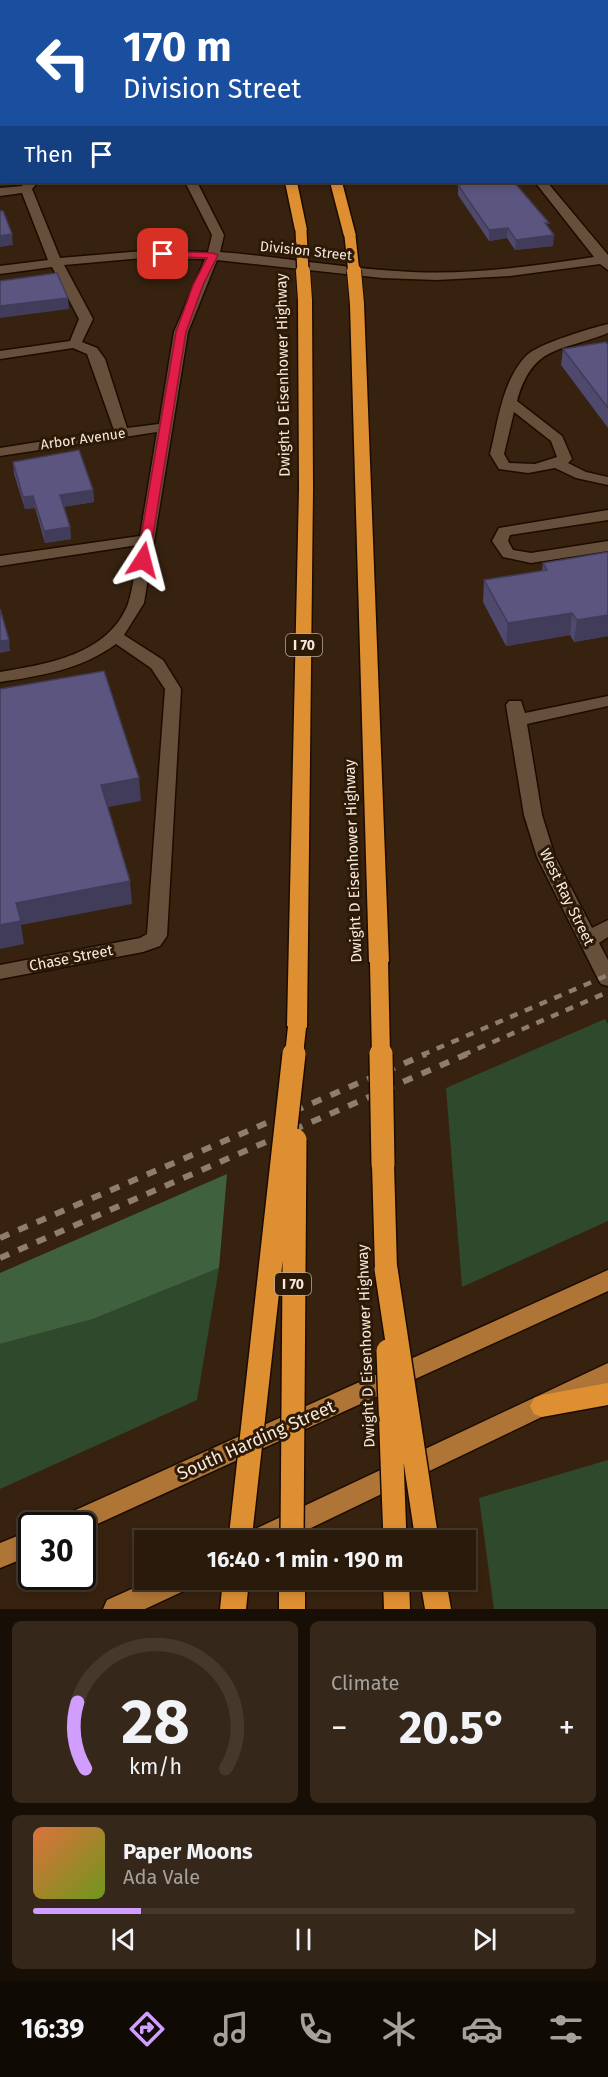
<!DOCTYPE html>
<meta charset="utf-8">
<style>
body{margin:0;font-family:"Fira Sans",sans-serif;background:#352719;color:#f1f3f6;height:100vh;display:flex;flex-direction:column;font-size:22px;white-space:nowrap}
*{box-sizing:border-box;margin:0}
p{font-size:20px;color:#a5a19d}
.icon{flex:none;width:33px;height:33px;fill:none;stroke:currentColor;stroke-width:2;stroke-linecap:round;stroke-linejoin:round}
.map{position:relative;height:1609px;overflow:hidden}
.details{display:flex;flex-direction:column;gap:12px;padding:12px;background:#170e06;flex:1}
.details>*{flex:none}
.banner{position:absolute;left:0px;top:0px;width:609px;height:183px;box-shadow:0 3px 9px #0003,0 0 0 2px #45382c;background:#1a4fa0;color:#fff;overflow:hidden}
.speed{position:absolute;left:18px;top:1512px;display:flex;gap:12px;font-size:30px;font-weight:700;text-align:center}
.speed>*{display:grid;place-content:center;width:78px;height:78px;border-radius:50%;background:#291a0b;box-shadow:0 3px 9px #0003,0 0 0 2px #45382c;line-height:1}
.speed .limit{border:3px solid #111;border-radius:9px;background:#fff;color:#111}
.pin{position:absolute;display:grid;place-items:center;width:51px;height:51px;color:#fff;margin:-26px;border-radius:12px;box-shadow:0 3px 9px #0006}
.me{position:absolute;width:66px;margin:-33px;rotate:9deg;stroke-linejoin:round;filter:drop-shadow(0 0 4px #0008)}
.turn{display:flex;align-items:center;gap:21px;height:126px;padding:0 24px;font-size:27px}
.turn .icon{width:78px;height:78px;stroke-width:2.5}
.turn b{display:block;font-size:42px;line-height:51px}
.then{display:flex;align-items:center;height:57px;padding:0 24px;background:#0003;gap:12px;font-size:22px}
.big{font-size:45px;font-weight:700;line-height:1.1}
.details .widget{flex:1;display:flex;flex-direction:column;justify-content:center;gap:9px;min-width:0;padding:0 21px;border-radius:9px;background:#352719}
.details .dial{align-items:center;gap:0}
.dial svg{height:156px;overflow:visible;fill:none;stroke:#45382c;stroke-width:7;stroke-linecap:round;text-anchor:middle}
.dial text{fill:#f1f3f6;stroke:none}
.song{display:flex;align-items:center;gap:18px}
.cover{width:72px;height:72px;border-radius:9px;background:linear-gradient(135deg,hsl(20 70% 55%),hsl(80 70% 35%))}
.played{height:6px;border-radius:3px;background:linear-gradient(90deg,#d19dfe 20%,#45382c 20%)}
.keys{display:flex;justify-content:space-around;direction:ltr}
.heat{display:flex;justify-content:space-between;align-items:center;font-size:33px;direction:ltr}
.details .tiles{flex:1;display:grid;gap:12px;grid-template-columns:1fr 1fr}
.widget:last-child{grid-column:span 2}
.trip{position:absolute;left:134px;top:1530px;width:342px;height:60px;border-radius:0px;background:#291a0b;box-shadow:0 3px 9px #0003,0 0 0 2px #45382c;font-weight:700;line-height:60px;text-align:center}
.tabs{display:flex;height:96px;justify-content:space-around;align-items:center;background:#100a04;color:#a5a19d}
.tabs .icon{width:42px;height:42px}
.tabs .selected{color:#d19dfe}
.tabs b{font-size:27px;color:#f1f3f6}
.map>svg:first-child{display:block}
</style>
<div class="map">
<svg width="608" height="1609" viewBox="0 0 608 1609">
<rect width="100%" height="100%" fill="#37220f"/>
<!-- green -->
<path fill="#2e492c" d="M605 1019 608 1024V1221L462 1287 446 1088Z
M219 1268 197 1400 0 1489V1344L93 1319Z
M608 1460V1609H494L479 1498Z"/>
<!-- forest -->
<path fill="#40613d" d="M227 1174 219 1268 93 1319 0 1344V1273Z"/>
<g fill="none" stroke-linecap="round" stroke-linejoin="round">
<defs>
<path id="minor" d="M33 0H56L32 2Z
M92 0H102L103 2H93Z
M391 0H401L402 2H392Z
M410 0H426L427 2H411Z
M26 182H38L32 189 60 258 143 251 208 252 212 235 185 182H197L224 235 220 252C284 257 347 269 412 272 473 275 534 266 594 257L535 182H547L608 255V270L600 264 510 276 437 280 382 278 217 260 188 332 144 603 124 635 163 660 181 689 167 936 160 946 143 952 0 979V965L140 938 147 934 165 689 151 668 116 644C82 669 41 676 0 682V672C47 664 108 655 128 604 134 586 135 564 138 545L0 566V556L140 536 157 432 0 456V448L114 430 87 354 73 348 0 359V351L70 341 79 319 52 267 0 274V266L48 260 22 193 0 196V188L22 186ZM143 258 205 259 174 332 159 424 127 428 105 359 97 348 82 342 93 319 64 265Z
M608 324V333C561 352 533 344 517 401L562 436 572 459 568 463 586 472 608 477V485L576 478 555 468 528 473 499 469 490 454C498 422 502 380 527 355 538 344 591 328 608 324ZM514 412 551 441 557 457 535 464 509 463 504 454Z
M608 510V520L510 535 508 541 513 550 531 553 608 541V551L531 563 503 557 492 541 499 528Z
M608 696V706L527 724 542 815 555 857 592 928 608 920V937L599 943 608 960V986L601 984 598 979 537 857 524 815 506 705 509 701H521L525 713Z"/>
<path id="major" d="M608 1270V1291L82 1531V1526H55L58 1518Z
M608 1363V1385L286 1540H248L251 1531Z
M32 1530V1555L0 1568V1543Z
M152 1580H192L188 1589 145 1609H103L107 1600Z"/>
<path id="highway" d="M211 0H221L222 2H212Z
M252 0H262L263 2H253Z
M285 182H297L307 230 305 233H297L295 230Z
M330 182H342L356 236 354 239 350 240 344 236Z
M305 296 312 300 313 489 307 1027 304 1032 297 1035 290 1032 287 1027 299 489 298 300Z
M357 300 364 304 389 962 386 967 379 969 372 967 369 962 350 304Z
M383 1155 391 1158 394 1164 397 1269 394 1276 386 1279 378 1276 375 1269 372 1164 375 1158Z
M608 1383V1405L542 1417 534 1414 530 1406 534 1398 542 1395Z
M223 1580H249L246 1609H220Z
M279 1580H305V1609H279Z
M383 1580H409L410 1609H384Z
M420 1580H446L451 1609H425Z"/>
</defs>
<!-- minor casing -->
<use href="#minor" stroke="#1d0b00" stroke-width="3"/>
<!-- major casing -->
<use href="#major" stroke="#1d0b00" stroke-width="3"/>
<!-- highway casing -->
<use href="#highway" stroke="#1d0b00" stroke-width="3"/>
<!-- minor -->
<use href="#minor" fill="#664f3b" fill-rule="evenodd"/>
<!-- major -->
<use href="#major" fill="#ae7536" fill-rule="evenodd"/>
<!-- highway -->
<use href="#highway" fill="#de8f32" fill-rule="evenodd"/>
<!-- rail-far1 -->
<path stroke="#8f7d6d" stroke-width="4.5" stroke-dasharray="8 8" stroke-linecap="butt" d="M422 1055 608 975
M463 1055 608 992"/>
<!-- rail -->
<path stroke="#8f7d6d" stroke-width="6" stroke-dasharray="10 10" stroke-linecap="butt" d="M0 1238 426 1054
M0 1258 467 1054"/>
<defs>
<path id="highway-bridge-far3" d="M301 230 303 273
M350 236 354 273"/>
<path id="highway-bridge-far2" d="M303 271 305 300
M354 271 357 304"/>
<path id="highway-bridge-far1" d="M379 962 381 1055
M294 1055 297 1027"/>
<path id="highway-bridge" d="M381 1054 383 1164
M386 1269 427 1540
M388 1351 395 1540
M240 1540 294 1054
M292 1540 295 1140"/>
</defs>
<!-- highway-bridge-far3 casing -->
<use href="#highway-bridge-far3" stroke="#1d0b00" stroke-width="14" stroke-linecap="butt"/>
<!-- highway-bridge-far2 casing -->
<use href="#highway-bridge-far2" stroke="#1d0b00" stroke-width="16" stroke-linecap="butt"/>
<!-- highway-bridge-far1 casing -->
<use href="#highway-bridge-far1" stroke="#1d0b00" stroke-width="21" stroke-linecap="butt"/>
<!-- highway-bridge casing -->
<use href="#highway-bridge" stroke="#1d0b00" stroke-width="26" stroke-linecap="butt"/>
<!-- highway-bridge-far3 -->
<use href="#highway-bridge-far3" stroke="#de8f32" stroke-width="11"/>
<!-- highway-bridge-far2 -->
<use href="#highway-bridge-far2" stroke="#de8f32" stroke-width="14"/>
<!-- highway-bridge-far1 -->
<use href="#highway-bridge-far1" stroke="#de8f32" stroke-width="18"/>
<!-- highway-bridge -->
<use href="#highway-bridge" stroke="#de8f32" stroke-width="23"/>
</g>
<!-- wall -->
<path fill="#4e496d" d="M0 0 2 2V156L0 157Z
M458 182H514L549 229 553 246 515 250 507 238 489 241 458 195V185L460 184Z
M608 345V428L561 365 563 349Z
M13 462 93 490 94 502 63 507 70 527 71 539 45 543 35 508 25 509 14 474Z
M608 552V636L574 642 570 635 506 646 483 602 484 580 542 571 543 563Z"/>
<!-- shaded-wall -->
<path fill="#403c59" d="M0 146H2V156L0 157Z
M508 228 507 238 489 241V230Z
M12 234 13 245 0 247V236Z
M554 235 553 246 515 250 516 240Z
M68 298 69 309 0 318V306Z
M93 490 94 502 61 507 60 495Z
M33 496 35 508 25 509 23 497Z
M70 527 71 539 45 543 44 531Z
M572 613 570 635 506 646 508 623Z
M608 615V636L574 642 577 620Z
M9 640 10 651 0 653V641Z
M139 778 141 801 103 808 101 785Z
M130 881 132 904 21 925 24 944 0 949V925L16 903Z"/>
<!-- building -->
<path fill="#5b557f" stroke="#403c59" stroke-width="1.5" d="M0 0H43V2H2V48H0Z
M0 58H2V110H0Z
M2 116V146H0V119Z
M467 182H514L549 223H545L554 235 516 240 508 228 489 230 458 185 468 183Z
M0 211H3L12 234 0 236Z
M57 273 68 298 0 306V281Z
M606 342 608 345V408L563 349Z
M79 450 93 490 60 495 70 527 44 531 33 496 23 497 13 462Z
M608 552V615L577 620 572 613 508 623 484 580 547 570 543 563Z
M0 609 9 640 0 641Z
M104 671 139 778 101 785 130 881 16 903 21 921 0 925V689Z"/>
<!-- route -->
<path fill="#e11d48" stroke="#92132f" stroke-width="1.5" d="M163 251 213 253 218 255 203 285 186 332 149 560 143 564 137 560 176 332 193 285 207 258 159 256 158 254Z"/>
<g text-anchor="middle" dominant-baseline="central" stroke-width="6" stroke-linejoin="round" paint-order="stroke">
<!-- far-street labels -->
<g font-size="14" fill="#f7e9dd" stroke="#2c1906">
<text transform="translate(306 251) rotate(6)">Division Street</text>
<text transform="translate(83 439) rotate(-8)">Arbor Avenue</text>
</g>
<!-- shield labels -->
<g fill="#2c1906" stroke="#baab9c" stroke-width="1.5">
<rect x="286" y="634" width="36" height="22" rx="4.5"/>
<rect x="275" y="1273" width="36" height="22" rx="4.5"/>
</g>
<g font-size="14" font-weight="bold" fill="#f7e9dd">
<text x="304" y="645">I 70</text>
<text x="293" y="1284">I 70</text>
</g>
<!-- street labels -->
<g font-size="15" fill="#f7e9dd" stroke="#2c1906">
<text transform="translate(283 375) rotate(-91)">Dwight D Eisenhower Highway</text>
<text transform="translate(353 861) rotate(-92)">Dwight D Eisenhower Highway</text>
<text transform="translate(567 897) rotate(64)">West Ray Street</text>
<text transform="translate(71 958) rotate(-11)">Chase Street</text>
<text transform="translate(366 1346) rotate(-92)">Dwight D Eisenhower Highway</text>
</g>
<!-- near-street labels -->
<g font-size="18" fill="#f7e9dd" stroke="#2c1906">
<text transform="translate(256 1440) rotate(-24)">South Harding Street</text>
</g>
</g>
</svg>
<div class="speed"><div class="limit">30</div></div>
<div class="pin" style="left:163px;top:254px;background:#d93025"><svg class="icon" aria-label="arrive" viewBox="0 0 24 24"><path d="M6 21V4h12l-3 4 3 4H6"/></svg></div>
<svg class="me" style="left:143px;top:560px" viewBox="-20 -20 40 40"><path d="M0-17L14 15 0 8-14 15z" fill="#e11d48" stroke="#fff" stroke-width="4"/></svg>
<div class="trip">16:40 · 1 min · 190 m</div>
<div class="banner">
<div class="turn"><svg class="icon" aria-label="left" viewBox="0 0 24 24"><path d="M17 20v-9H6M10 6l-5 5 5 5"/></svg><div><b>170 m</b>Division Street</div></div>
<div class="then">Then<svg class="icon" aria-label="arrive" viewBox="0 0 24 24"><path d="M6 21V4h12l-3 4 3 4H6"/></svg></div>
</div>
</div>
<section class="details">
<div class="tiles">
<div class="widget dial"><svg viewBox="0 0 100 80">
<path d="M14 69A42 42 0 1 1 86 69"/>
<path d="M14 69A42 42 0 0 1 10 35" stroke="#d19dfe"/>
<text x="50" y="56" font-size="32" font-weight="700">28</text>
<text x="50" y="72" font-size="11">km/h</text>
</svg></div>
<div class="widget"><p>Climate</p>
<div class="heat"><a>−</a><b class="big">20.5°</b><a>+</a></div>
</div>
<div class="widget">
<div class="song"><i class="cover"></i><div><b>Paper Moons</b><p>Ada Vale</p></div></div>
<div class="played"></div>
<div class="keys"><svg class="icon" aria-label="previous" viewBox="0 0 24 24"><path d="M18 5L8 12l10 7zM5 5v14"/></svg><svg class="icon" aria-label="pause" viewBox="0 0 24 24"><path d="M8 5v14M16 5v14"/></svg><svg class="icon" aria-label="next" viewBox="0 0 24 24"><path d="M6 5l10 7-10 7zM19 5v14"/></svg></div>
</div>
</div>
</section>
<nav class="tabs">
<b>16:39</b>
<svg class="icon selected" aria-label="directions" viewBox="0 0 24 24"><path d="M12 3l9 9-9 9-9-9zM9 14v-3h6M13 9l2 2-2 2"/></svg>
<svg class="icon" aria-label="music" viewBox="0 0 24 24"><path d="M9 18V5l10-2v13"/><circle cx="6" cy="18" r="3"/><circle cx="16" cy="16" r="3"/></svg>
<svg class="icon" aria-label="phone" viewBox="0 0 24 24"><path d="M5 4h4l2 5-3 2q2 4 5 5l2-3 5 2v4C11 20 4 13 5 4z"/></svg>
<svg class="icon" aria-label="climate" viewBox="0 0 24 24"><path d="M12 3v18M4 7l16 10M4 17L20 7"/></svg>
<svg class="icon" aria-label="car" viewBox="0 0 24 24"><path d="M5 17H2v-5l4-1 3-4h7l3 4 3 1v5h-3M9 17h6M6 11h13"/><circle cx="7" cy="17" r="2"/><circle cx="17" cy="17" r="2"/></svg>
<svg class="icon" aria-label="filters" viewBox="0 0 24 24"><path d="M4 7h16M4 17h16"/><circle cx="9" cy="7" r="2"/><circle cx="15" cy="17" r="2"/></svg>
</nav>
